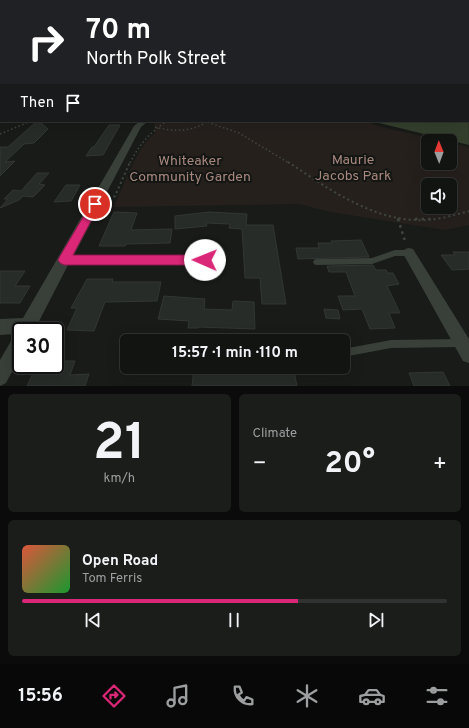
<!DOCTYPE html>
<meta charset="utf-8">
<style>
body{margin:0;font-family:Overpass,sans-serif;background:#1b1d1b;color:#f1f3f6;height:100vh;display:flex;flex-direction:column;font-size:15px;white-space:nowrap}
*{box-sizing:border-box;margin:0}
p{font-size:13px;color:#9c9e9f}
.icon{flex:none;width:22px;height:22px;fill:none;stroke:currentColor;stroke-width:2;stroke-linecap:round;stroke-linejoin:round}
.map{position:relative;height:386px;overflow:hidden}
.side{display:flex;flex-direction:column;gap:8px;padding:8px;background:#0a0b0a;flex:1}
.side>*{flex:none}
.banner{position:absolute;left:0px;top:0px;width:469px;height:122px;box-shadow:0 4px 16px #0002,0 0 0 1px #313332;background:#202124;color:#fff;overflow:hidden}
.needle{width:26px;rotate:359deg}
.fabs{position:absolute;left:421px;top:134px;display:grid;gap:8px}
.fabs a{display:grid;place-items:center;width:36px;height:36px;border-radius:6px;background:#121412;box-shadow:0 4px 16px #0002,0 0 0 1px #313332;font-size:20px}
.speed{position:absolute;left:12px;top:322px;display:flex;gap:8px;font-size:20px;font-weight:700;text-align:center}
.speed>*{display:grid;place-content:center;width:52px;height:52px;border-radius:50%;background:#121412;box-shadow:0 4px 16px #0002,0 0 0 1px #313332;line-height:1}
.speed .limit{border:2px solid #111;border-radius:6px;background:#fff;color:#111}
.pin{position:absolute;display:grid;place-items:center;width:34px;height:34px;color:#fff;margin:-17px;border:2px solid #fff;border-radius:50%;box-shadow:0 1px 4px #0007}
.me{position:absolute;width:44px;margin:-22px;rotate:271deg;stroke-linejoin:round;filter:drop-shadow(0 0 3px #0008)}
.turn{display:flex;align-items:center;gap:14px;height:84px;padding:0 20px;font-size:18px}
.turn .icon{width:52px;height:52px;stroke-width:2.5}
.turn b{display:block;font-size:28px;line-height:34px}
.then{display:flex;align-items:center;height:38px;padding:0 20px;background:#0003;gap:8px;font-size:15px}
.big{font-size:30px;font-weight:700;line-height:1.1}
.side .card{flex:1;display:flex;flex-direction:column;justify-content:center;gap:6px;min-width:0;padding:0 14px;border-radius:6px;background:#1b1d1b}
.side .dial{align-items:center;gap:0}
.dial b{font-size:52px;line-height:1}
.song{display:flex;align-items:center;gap:12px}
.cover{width:48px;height:48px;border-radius:6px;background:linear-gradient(135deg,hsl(10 70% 55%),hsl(130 70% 35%))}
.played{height:4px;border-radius:2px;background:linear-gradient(90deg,#db2777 65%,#313332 65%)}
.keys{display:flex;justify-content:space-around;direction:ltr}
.heat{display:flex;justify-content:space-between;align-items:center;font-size:22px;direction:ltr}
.side .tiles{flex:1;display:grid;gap:8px;grid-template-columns:1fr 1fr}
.card:last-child{grid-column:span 2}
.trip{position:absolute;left:120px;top:334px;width:230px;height:40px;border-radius:6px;background:#121412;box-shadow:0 4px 16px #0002,0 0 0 1px #313332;font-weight:700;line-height:40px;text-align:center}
.tab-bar{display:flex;height:64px;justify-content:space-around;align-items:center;background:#070807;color:#9c9e9f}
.tab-bar .icon{width:28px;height:28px}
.tab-bar .active{color:#db2777}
.tab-bar b{font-size:18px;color:#f1f3f6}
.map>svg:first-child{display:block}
</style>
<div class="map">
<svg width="469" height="386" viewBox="0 0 469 386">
<rect width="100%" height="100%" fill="#181b18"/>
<!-- green -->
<path fill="#26201d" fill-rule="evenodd" d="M154 121H363L382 127 442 141H428V163H450V143L469 147V225L445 230 330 212 299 204 114 207C122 188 139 144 155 133ZM428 185H450V207H428Z"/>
<!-- water -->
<path fill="#35402d" d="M468 73 469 145 371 121H468Z"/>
<!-- building -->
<path fill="#282c29" stroke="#323733" d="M37 121H39L48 129 34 143 24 144 5 162 15 161 0 176V147H8Z
M109 125H120L103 155 86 156 92 147H94Z
M37 173H49L39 184 45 185 33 197 23 196 19 200 0 208 8 199H4L13 190 21 191Z
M66 185H80L71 201 54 202Z
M114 212 137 213 131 230 172 229 170 243 126 244 125 246H99Z
M209 212 247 214 246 225H273L286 304H262L260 278H245L242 229 229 228 230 224 206 223 207 226 175 229V216Z
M361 240 369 257 298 259 296 248H319L318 243H332L331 241Z
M453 252H469V269L452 270 441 255H455Z
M373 265 376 270H386L388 273H393L399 284 387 286 400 313H389L395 328 370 329 362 309 343 310 338 296H355L346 272H329L327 266Z
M0 271H25L15 286H30L20 303H0Z
M87 279H113L112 282H161L157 301 105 302 94 331 67 330 77 308H71Z
M164 296 205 299 204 309 232 310 233 301 254 302 255 329 198 327V328H188L189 321 158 319Z
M324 309 338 310 340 319 326 318Z
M55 361H75L70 375 89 374 85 386H27L37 365H55Z
M194 367H255L260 368V371H294L297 386H192Z
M443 372 450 386H414L409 373Z"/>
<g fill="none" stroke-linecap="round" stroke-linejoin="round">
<!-- path-far2 -->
<path stroke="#40473f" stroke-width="1.5" stroke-dasharray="1.5 2.5" stroke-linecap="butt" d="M204 121 239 133 289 163
M155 127C173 132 191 132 207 122
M0 134 31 121
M130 163C139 145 150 132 167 121"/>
<!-- path-far1 -->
<path stroke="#40473f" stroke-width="2" stroke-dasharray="2 3" stroke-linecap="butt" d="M288 162C329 189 375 223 427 220 441 219 455 215 469 211
M109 199 115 196 130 162
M398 218 399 220"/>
<!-- path -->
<path stroke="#40473f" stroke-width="2.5" stroke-dasharray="2.5 4" stroke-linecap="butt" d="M398 219 406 244
M415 219H431"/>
<!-- service -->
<path fill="#394039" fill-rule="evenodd" d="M1 55V57L0 58V56Z
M468 60H469V62H468Z
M395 250H409L411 251 412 253 411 255 409 256H395L372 264 316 265 314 264 313 262 314 260 316 259 372 258Z
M459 339 462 340 463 343 462 346 459 347 391 348 343 357V349L391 340Z"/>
<!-- minor -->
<path fill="#394039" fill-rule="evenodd" d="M0 70H1V72H0Z
M140 121 147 122 141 127 74 255H205L210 256 211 260 210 264 205 265H68L34 331H21V355L6 383 0 386V360L15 334 0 335V319L23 318 134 126Z
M409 248 413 249 469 339V363L463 361 405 257 403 253 405 249Z"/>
</g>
<!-- sky -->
<linearGradient id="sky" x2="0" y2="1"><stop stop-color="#0d0f0d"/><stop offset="0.5" stop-color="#373f48"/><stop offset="1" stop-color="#373f48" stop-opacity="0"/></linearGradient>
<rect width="469" height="108" fill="url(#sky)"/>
<!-- route -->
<path fill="#db2777" stroke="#8e194d" d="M95 201 100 204 73 255H205L209 257 211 260 209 263 205 265H64L60 263 58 260 60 256 92 202Z"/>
<g text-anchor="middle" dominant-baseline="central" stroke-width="4" stroke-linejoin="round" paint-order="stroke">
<!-- park labels -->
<g font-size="14" fill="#a8877f" stroke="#131613">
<text x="353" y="160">Maurie<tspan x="353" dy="16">Jacobs Park</tspan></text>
<text x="190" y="161">Whiteaker<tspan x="190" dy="16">Community Garden</tspan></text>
</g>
</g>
</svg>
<div class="fabs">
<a><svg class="needle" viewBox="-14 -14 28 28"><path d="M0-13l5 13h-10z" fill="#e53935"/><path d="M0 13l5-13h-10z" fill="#9c9e9f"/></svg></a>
<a><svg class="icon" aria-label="sound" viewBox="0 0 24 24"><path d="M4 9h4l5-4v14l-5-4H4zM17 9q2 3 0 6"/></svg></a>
</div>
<div class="speed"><div class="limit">30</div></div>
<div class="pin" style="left:95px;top:204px;background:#d93025"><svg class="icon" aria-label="arrive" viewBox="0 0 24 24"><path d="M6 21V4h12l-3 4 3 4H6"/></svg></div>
<svg class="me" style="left:205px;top:260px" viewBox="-20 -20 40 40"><circle r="19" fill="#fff"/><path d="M0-13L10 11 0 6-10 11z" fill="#db2777"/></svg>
<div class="trip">15:57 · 1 min · 110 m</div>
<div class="banner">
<div class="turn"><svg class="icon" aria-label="right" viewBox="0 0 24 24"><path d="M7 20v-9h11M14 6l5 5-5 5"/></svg><div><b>70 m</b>North Polk Street</div></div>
<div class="then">Then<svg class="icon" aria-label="arrive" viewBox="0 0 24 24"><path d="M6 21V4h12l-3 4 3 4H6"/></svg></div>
</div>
</div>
<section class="side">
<div class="tiles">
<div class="card dial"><b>21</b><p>km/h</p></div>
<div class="card"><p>Climate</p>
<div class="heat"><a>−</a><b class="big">20°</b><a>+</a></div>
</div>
<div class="card">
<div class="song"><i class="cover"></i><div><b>Open Road</b><p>Tom Ferris</p></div></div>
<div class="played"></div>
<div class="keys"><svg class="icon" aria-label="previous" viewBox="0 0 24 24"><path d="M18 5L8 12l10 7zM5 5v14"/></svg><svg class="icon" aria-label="pause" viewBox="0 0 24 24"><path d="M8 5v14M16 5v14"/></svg><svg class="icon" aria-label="next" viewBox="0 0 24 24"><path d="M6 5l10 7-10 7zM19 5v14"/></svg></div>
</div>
</div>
</section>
<nav class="tab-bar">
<b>15:56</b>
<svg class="icon active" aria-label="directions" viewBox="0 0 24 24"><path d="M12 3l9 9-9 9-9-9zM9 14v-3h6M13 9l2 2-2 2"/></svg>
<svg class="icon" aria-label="music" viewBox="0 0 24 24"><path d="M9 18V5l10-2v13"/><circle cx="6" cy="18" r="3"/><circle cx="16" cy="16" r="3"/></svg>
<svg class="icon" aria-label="phone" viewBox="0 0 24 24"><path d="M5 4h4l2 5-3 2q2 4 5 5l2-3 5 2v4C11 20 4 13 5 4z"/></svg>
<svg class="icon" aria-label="climate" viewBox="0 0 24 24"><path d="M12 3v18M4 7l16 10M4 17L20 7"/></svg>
<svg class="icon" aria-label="car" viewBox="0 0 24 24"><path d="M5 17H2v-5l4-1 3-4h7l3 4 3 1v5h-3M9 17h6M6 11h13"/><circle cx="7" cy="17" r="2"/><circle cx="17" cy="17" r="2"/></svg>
<svg class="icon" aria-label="filters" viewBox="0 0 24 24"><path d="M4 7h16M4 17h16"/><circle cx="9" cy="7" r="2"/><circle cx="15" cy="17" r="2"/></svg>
</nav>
